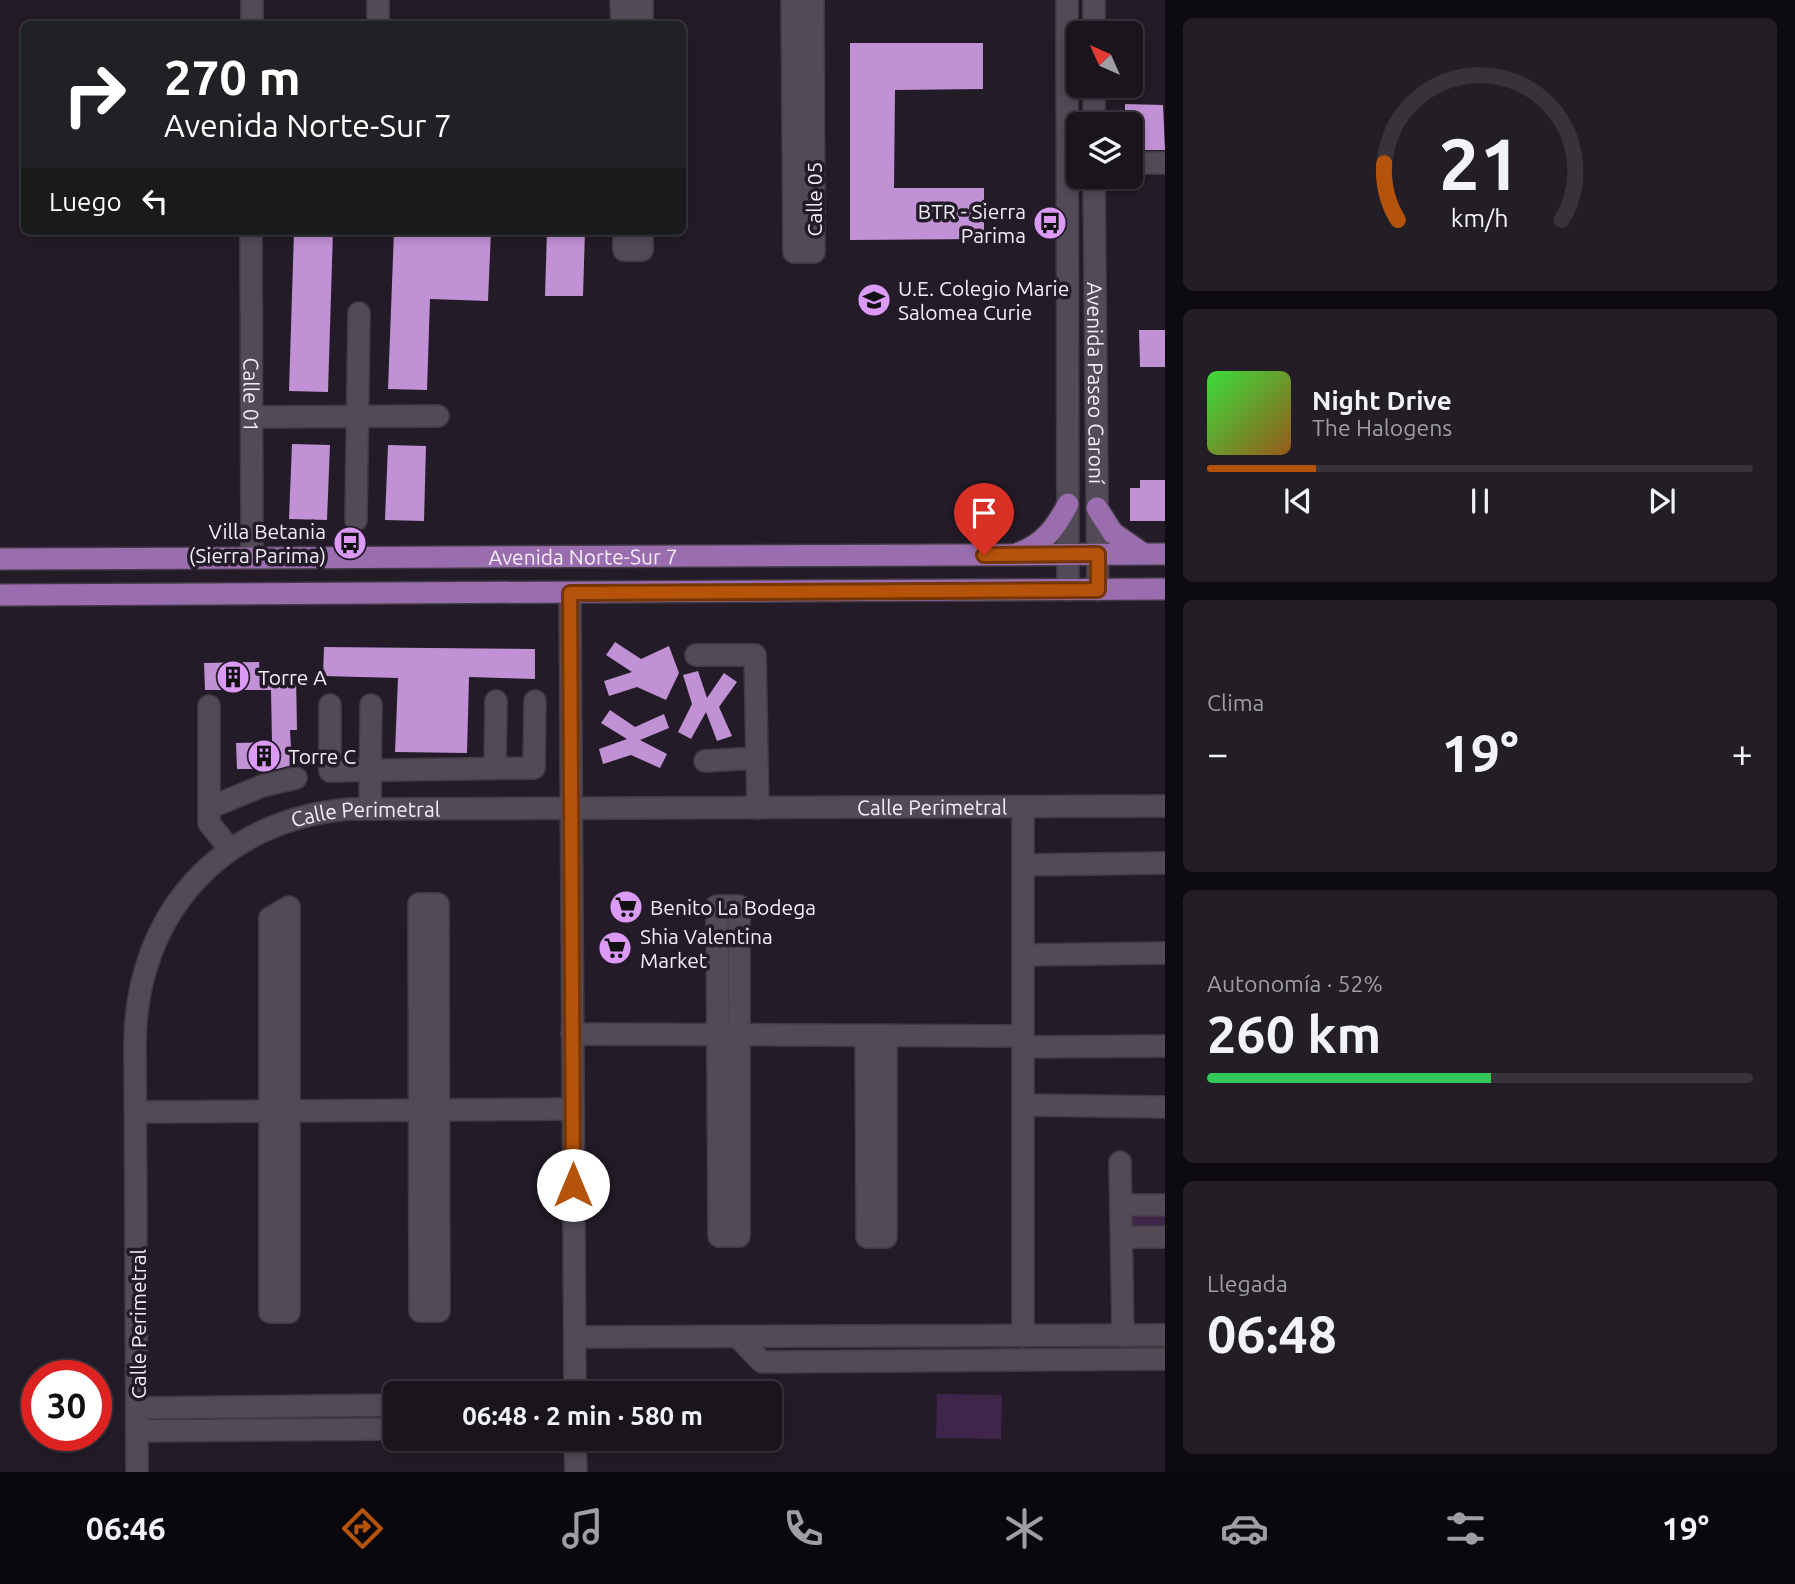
<!DOCTYPE html>
<html lang="es">
<meta charset="utf-8">
<style>
body{margin:0;font-family:Ubuntu,sans-serif;background:#231d26;color:#f1f3f6;height:100vh;display:flex;flex-direction:column;font-size:26px;white-space:nowrap}
*{box-sizing:border-box;margin:0}
p{font-size:23px;color:#9f9ea4}
.icon{flex:none;width:38px;height:38px;fill:none;stroke:currentColor;stroke-width:2;stroke-linecap:round;stroke-linejoin:round}
.map{position:relative;flex:1;overflow:hidden}
.panel{display:flex;flex-direction:column;gap:18px;padding:18px;background:#0e0b10;width:630px}
.panel>*{flex:none}
.hud{position:absolute;left:21px;top:21px;width:665px;height:214px;border-radius:10px;box-shadow:0 4px 10px #0003,0 0 0 2px #38333b;background:#202124;color:#fff;overflow:hidden}
.needle{width:46px;rotate:315deg}
.fabs{position:absolute;left:1066px;top:21px;display:grid;gap:14px}
.fabs a{display:grid;place-items:center;width:77px;height:77px;border-radius:10px;background:#1a141d;box-shadow:0 4px 10px #0003,0 0 0 2px #38333b;font-size:35px}
.speed{position:absolute;left:21px;top:1360px;display:flex;gap:14px;font-size:35px;font-weight:700;text-align:center}
.speed>*{display:grid;place-content:center;width:91px;height:91px;border-radius:50%;background:#1a141d;box-shadow:0 4px 10px #0003,0 0 0 2px #38333b;line-height:1}
.speed .limit{border:10px solid #d22;background:#fff;color:#111}
.pin{position:absolute;display:grid;place-items:center;width:60px;height:60px;color:#fff;margin:-72px -30px;border-radius:50% 50% 50% 0;rotate:-45deg;box-shadow:0 0 7px #0007}
.pin .icon{rotate:45deg}
.me{position:absolute;width:77px;margin:-38px;rotate:0deg;stroke-linejoin:round;filter:drop-shadow(0 0 5px #0008)}
.turn{display:flex;align-items:center;gap:24px;height:147px;padding:0 28px;font-size:32px}
.turn .icon{width:91px;height:91px;stroke-width:2.5}
.turn b{display:block;font-size:49px;line-height:60px}
.then{display:flex;align-items:center;height:66px;padding:0 28px;background:#0003;gap:14px;font-size:26px}
.big{font-size:52px;font-weight:700;line-height:1.1}
.panel .card{flex:1;display:flex;flex-direction:column;justify-content:center;gap:10px;min-width:0;padding:0 24px;border-radius:10px;background:#231d26}
.panel .dial{align-items:center;gap:0}
.dial svg{height:182px;overflow:visible;fill:none;stroke:#38333b;stroke-width:7;stroke-linecap:round;text-anchor:middle}
.dial text{fill:#f1f3f6;stroke:none}
.song{display:flex;align-items:center;gap:21px}
.cover{width:84px;height:84px;border-radius:10px;background:linear-gradient(135deg,hsl(120 70% 55%),hsl(30 70% 35%))}
.played{height:7px;border-radius:4px;background:linear-gradient(90deg,#b45309 20%,#38333b 20%)}
.keys{display:flex;justify-content:space-around;direction:ltr}
.heat{display:flex;justify-content:space-between;align-items:center;font-size:38px;direction:ltr}
.charge{height:10px;border-radius:5px;background:linear-gradient(90deg,#34c759 52%,#38333b 0)}
.trip{position:absolute;left:383px;top:1381px;width:399px;height:70px;border-radius:10px;background:#1a141d;box-shadow:0 4px 10px #0003,0 0 0 2px #38333b;font-weight:700;line-height:70px;text-align:center}
.menu{display:flex;height:112px;justify-content:space-around;align-items:center;background:#0a080c;color:#9f9ea4}
.menu .icon{width:49px;height:49px}
.menu .on{color:#b45309}
.menu b{font-size:32px;color:#f1f3f6}
main{display:flex;flex:1;min-height:0}
.map>svg:first-child{display:block}
</style>
<main>
<div class="map">
<svg width="1165" height="1472" viewBox="0 0 1165 1472">
<rect width="100%" height="100%" fill="#231b27"/>
<!-- green -->
<path fill="#40254b" d="M1121 1205H1165V1237H1122Z
M937 1394 1002 1395 1001 1439 936 1438Z"/>
<!-- building -->
<path fill="#c091d5" d="M850 43H983V89L895 90 894 188H984V239L850 240Z
M1125 104 1163 105 1165 150H1132V128L1130 124H1125Z
M294 231H333L328 392 289 391Z
M394 231H491L488 301 430 299 427 390 388 389Z
M547 231H585L583 296H545Z
M1139 330H1165V367H1140Z
M292 444 330 445 327 520 289 519Z
M388 445 426 446 424 521 385 520Z
M1140 480H1165V521H1130V488H1140Z
M615 642 641 659 669 646 679 673 666 700 637 687 609 696 604 681 632 672 606 655Z
M324 647 535 649V679L469 677 467 753 395 752 398 678 323 676Z
M259 662 260 675H296L297 730H290L292 765 277 769H237L236 743 272 742 271 690H205L204 663Z
M698 671 707 698 724 673 737 682 719 707 732 736 717 741 706 712 691 739 678 732 692 704 683 675Z
M610 710 635 727 664 714 669 728 640 740 667 754 660 768 631 755 603 764 599 749 627 739 601 723Z"/>
<g fill="none" stroke-linecap="round" stroke-linejoin="round">
<defs>
<g id="minor">
<path d="M378 0V24"/>
<path d="M621 0 622 24"/>
<path d="M642 0V24"/>
<path d="M792 0 794 252H814L813 0"/>
<path d="M1067 0 1068 590"/>
<path d="M1094 0V33"/>
<path d="M252 24V0"/>
<path d="M1094 124V86"/>
<path d="M1130 163H1165"/>
<path id="s1" d="M1094 177 1098 590"/>
<path id="s2" d="M251 231 252 558"/>
<path d="M624 231V250H642V231"/>
<path d="M253 417 438 416"/>
<path d="M356 520 359 313"/>
<path d="M570 593 575 1393"/>
<path d="M696 655H755L758 808"/>
<path d="M330 705V771L534 768 535 701"/>
<path d="M209 706V823L230 849"/>
<path d="M705 761 757 758"/>
<path d="M495 768 496 701"/>
<path d="M209 808 262 786 296 778"/>
<path d="M370 809 371 705"/>
<path d="M1023 865 1165 863"/>
<path d="M419 904H438L439 1311H420Z"/>
<path d="M717 906H739V1236H719Z"/>
<path d="M289 907V1312H270V918Z"/>
<path d="M1023 955 1165 953"/>
<path d="M572 1034 1023 1036"/>
<path d="M866 1035 867 1237H886V1035"/>
<path d="M1023 1047 1165 1046"/>
<path d="M1023 1105 1165 1107"/>
<path d="M137 1112 573 1109"/>
<path d="M1120 1162 1123 1336"/>
<path d="M1121 1205H1165"/>
<path d="M1122 1237H1165"/>
<path d="M1023 1336V807"/>
<path d="M575 1337 1165 1335"/>
<path d="M738 1337 762 1362 1165 1359"/>
<path d="M138 1408 396 1405"/>
<path d="M137 1431 396 1429"/>
<path d="M575 1438 576 1472"/>
<path id="s3" d="M137 1472 135 1043C136 914 221 819 350 809L1165 806"/>
</g>
<g id="major">
<path d="M1097 508 1113 533 1142 553"/>
<path d="M1019 553C1044 544 1056 527 1068 504"/>
<path id="s4" d="M0 559 1165 554"/>
<path d="M0 595 1165 589"/>
</g>
</defs>
<!-- minor casing -->
<use href="#minor" stroke="#403943" stroke-width="24"/>
<!-- major casing -->
<use href="#major" stroke="#403943" stroke-width="24"/>
<!-- minor -->
<use href="#minor" stroke="#534a58" stroke-width="21"/>
<!-- major -->
<use href="#major" stroke="#9a6dae" stroke-width="21"/>
</g>
<g fill="none" stroke-linecap="round" stroke-linejoin="round">
<defs>
<path id="route" d="M573 1185 570 593 1098 590V554L984 555"/>
</defs>
<!-- route casing -->
<use href="#route" stroke="#753606" stroke-width="18"/>
<!-- route -->
<use href="#route" stroke="#b45309" stroke-width="12"/>
</g>
<!-- icons -->
<defs>
<symbol id="bus-disc" viewBox="-11 -11 22 22"><circle r="9.5" fill="#da9af6" stroke="#231b27"/><path d="M-5-6H5V4H4V6H2V4H-2V6H-4V4H-5ZM-3.5-4V0h7V-4ZM-3.5 1.2v1.5H-2V1.2ZM2 1.2v1.5H3.5V1.2Z" fill="#111"/></symbol>
<symbol id="school-disc" viewBox="-11 -11 22 22"><circle r="9.5" fill="#da9af6" stroke="#231b27"/><path d="M0-5L7-2L0 1L-7-2ZM-4 1L0 2.5L4 1V4Q0 6-4 4Z" fill="#111"/></symbol>
<symbol id="building-disc" viewBox="-11 -11 22 22"><circle r="9.5" fill="#da9af6" stroke="#231b27"/><path d="M-4-6H4V6H1V3H-1V6H-4ZM-2.5-4.3h1.7v1.8h-1.7ZM.8-4.3h1.7v1.8H.8ZM-2.5-1h1.7V.8h-1.7ZM.8-1h1.7V.8H.8Z" fill="#111"/></symbol>
<symbol id="supermarket-disc" viewBox="-11 -11 22 22"><circle r="9.5" fill="#da9af6" stroke="#231b27"/><path d="M-6-5.5h2.5l.6 2H6L4.5 2H-2.5L-4.4-4H-6ZM-1.5 3.2a1.3 1.3 0 1 0 .1 0ZM3 3.2a1.3 1.3 0 1 0 .1 0Z" fill="#111"/></symbol>
</defs>
<g fill-rule="evenodd">
<use href="#bus-disc" x="1031" y="204" width="38" height="38"/>
<use href="#school-disc" x="855" y="281" width="38" height="38"/>
<use href="#bus-disc" x="331" y="524" width="38" height="38"/>
<use href="#building-disc" x="214" y="658" width="38" height="38"/>
<use href="#building-disc" x="245" y="737" width="38" height="38"/>
<use href="#supermarket-disc" x="607" y="888" width="38" height="38"/>
<use href="#supermarket-disc" x="596" y="929" width="38" height="38"/>
</g>
<g text-anchor="middle" dominant-baseline="central" stroke-width="7" stroke-linejoin="round" paint-order="stroke">
<!-- street labels -->
<g font-size="21" fill="#f3edf6" stroke="#231b27">
<text transform="translate(814 199) rotate(-90)">Calle 05</text>
<text stroke="none"><textPath href="#s1" startOffset="206">Avenida Paseo Caroní</textPath></text>
<text stroke="none"><textPath href="#s2" startOffset="164">Calle 01</textPath></text>
<text stroke="none"><textPath href="#s4" startOffset="583">Avenida Norte-Sur 7</textPath></text>
<text stroke="none"><textPath href="#s3" startOffset="1363">Calle Perimetral</textPath></text>
<text stroke="none"><textPath href="#s3" startOffset="796">Calle Perimetral</textPath></text>
<text transform="translate(138 1324) rotate(-90)">Calle Perimetral</text>
</g>
<!-- poi labels -->
<g font-size="21" fill="#f3edf6" stroke="#231b27" text-anchor="start">
<text x="1026" y="211" text-anchor="end">BTR - Sierra<tspan x="1026" dy="24">Parima</tspan></text>
<text x="898" y="288">U.E. Colegio Marie<tspan x="898" dy="24">Salomea Curie</tspan></text>
<text x="326" y="531" text-anchor="end">Villa Betania<tspan x="326" dy="24">(Sierra Parima)</tspan></text>
<text x="258" y="677">Torre A</text>
<text x="288" y="756">Torre C</text>
<text x="650" y="907">Benito La Bodega</text>
<text x="640" y="936">Shia Valentina<tspan x="640" dy="24">Market</tspan></text>
</g>
</g>
</svg>
<div class="fabs">
<a><svg class="needle" viewBox="-14 -14 28 28"><path d="M0-13l5 13h-10z" fill="#e53935"/><path d="M0 13l5-13h-10z" fill="#9f9ea4"/></svg></a>
<a><svg class="icon" aria-label="layers" viewBox="0 0 24 24"><path d="M12 4l9 5-9 5-9-5zM3 14l9 5 9-5"/></svg></a>
</div>
<div class="speed"><div class="limit">30</div></div>
<div class="pin" style="left:984px;top:555px;background:#d93025"><svg class="icon" aria-label="arrive" viewBox="0 0 24 24"><path d="M6 21V4h12l-3 4 3 4H6"/></svg></div>
<svg class="me" style="left:573px;top:1185px" viewBox="-20 -20 40 40"><circle r="19" fill="#fff"/><path d="M0-13L10 11 0 6-10 11z" fill="#b45309"/></svg>
<div class="trip">06:48 · 2 min · 580 m</div>
<div class="hud">
<div class="turn"><svg class="icon" aria-label="right" viewBox="0 0 24 24"><path d="M7 20v-9h11M14 6l5 5-5 5"/></svg><div><b>270 m</b>Avenida Norte-Sur 7</div></div>
<div class="then">Luego<svg class="icon" aria-label="left" viewBox="0 0 24 24"><path d="M17 20v-9H6M10 6l-5 5 5 5"/></svg></div>
</div>
</div>
<section class="panel">
<div class="card dial"><svg viewBox="0 0 100 80">
<path d="M14 69A42 42 0 1 1 86 69"/>
<path d="M14 69A42 42 0 0 1 8 44" stroke="#b45309"/>
<text x="50" y="56" font-size="32" font-weight="700">21</text>
<text x="50" y="72" font-size="11">km/h</text>
</svg></div>
<div class="card">
<div class="song"><i class="cover"></i><div><b>Night Drive</b><p>The Halogens</p></div></div>
<div class="played"></div>
<div class="keys"><svg class="icon" aria-label="previous" viewBox="0 0 24 24"><path d="M18 5L8 12l10 7zM5 5v14"/></svg><svg class="icon" aria-label="pause" viewBox="0 0 24 24"><path d="M8 5v14M16 5v14"/></svg><svg class="icon" aria-label="next" viewBox="0 0 24 24"><path d="M6 5l10 7-10 7zM19 5v14"/></svg></div>
</div>
<div class="card"><p>Clima</p>
<div class="heat"><a>−</a><b class="big">19°</b><a>+</a></div>
</div>
<div class="card"><p>Autonomía · 52%</p><b class="big">260 km</b><div class="charge"></div></div>
<div class="card"><p>Llegada</p><b class="big">06:48</b></div>
</section>
</main>
<nav class="menu">
<b>06:46</b>
<svg class="icon on" aria-label="directions" viewBox="0 0 24 24"><path d="M12 3l9 9-9 9-9-9zM9 14v-3h6M13 9l2 2-2 2"/></svg>
<svg class="icon" aria-label="music" viewBox="0 0 24 24"><path d="M9 18V5l10-2v13"/><circle cx="6" cy="18" r="3"/><circle cx="16" cy="16" r="3"/></svg>
<svg class="icon" aria-label="phone" viewBox="0 0 24 24"><path d="M5 4h4l2 5-3 2q2 4 5 5l2-3 5 2v4C11 20 4 13 5 4z"/></svg>
<svg class="icon" aria-label="climate" viewBox="0 0 24 24"><path d="M12 3v18M4 7l16 10M4 17L20 7"/></svg>
<svg class="icon" aria-label="car" viewBox="0 0 24 24"><path d="M5 17H2v-5l4-1 3-4h7l3 4 3 1v5h-3M9 17h6M6 11h13"/><circle cx="7" cy="17" r="2"/><circle cx="17" cy="17" r="2"/></svg>
<svg class="icon" aria-label="filters" viewBox="0 0 24 24"><path d="M4 7h16M4 17h16"/><circle cx="9" cy="7" r="2"/><circle cx="15" cy="17" r="2"/></svg>
<b>19°</b>
</nav>
